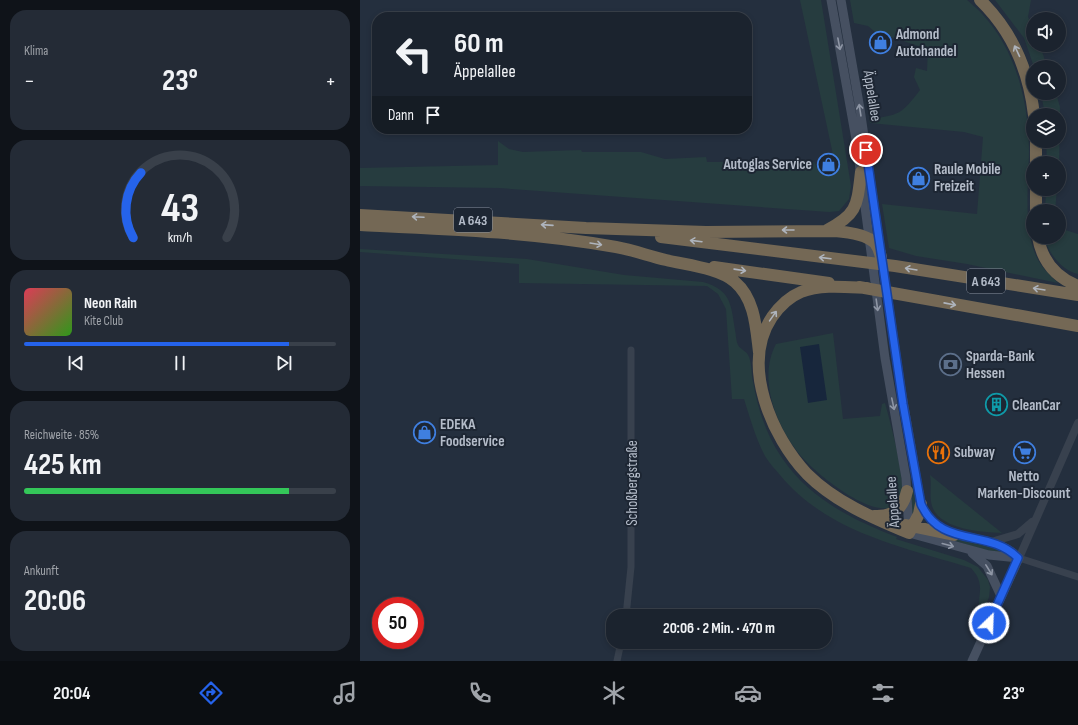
<!DOCTYPE html>
<html lang="de">
<meta charset="utf-8">
<style>
body{margin:0;font-family:"Sofia Sans Condensed",sans-serif;background:#242b36;color:#f1f3f6;height:100vh;display:flex;flex-direction:column;font-size:15px;white-space:nowrap}
*{box-sizing:border-box;margin:0}
p{font-size:13px;color:#a0a4aa}
.icon{flex:none;width:22px;height:22px;fill:none;stroke:currentColor;stroke-width:2;stroke-linecap:round;stroke-linejoin:round}
.map{position:relative;flex:1;overflow:hidden}
.details{display:flex;flex-direction:column;gap:10px;padding:10px;background:#0f1319;width:360px}
.details>*{flex:none}
.guide{position:absolute;left:12px;top:12px;width:380px;height:122px;border-radius:16px;box-shadow:0 2px 6px #0003,0 0 0 1px #39404a;background:#1b232e;color:#f1f3f6;overflow:hidden}
.controls{position:absolute;left:666px;top:12px;display:grid;gap:8px}
.controls a{display:grid;place-items:center;width:40px;height:40px;border-radius:50%;background:#1b232e;box-shadow:0 2px 6px #0003,0 0 0 1px #39404a;font-size:20px}
.speed{position:absolute;left:12px;top:597px;display:flex;gap:8px;font-size:20px;font-weight:700;text-align:center}
.speed>*{display:grid;place-content:center;width:52px;height:52px;border-radius:50%;background:#1b232e;box-shadow:0 2px 6px #0003,0 0 0 1px #39404a;line-height:1}
.speed .limit{border:6px solid #d22;background:#fff;color:#111}
.pin{position:absolute;display:grid;place-items:center;width:34px;height:34px;color:#fff;margin:-17px;border:2px solid #fff;border-radius:50%;box-shadow:0 1px 4px #0007}
.me{position:absolute;width:44px;margin:-22px;rotate:24deg;stroke-linejoin:round;filter:drop-shadow(0 0 3px #0008)}
.turn{display:flex;align-items:center;gap:14px;height:84px;padding:0 16px;font-size:18px}
.turn .icon{width:52px;height:52px;stroke-width:2.5}
.turn b{display:block;font-size:28px;line-height:34px}
.then{display:flex;align-items:center;height:38px;padding:0 16px;background:#0003;gap:8px;font-size:15px}
.big{font-size:30px;font-weight:700;line-height:1.1}
.details .card{flex:1;display:flex;flex-direction:column;justify-content:center;gap:6px;min-width:0;padding:0 14px;border-radius:16px;background:#242b36}
.details .dial{align-items:center;gap:0}
.dial svg{height:104px;overflow:visible;fill:none;stroke:#39404a;stroke-width:7;stroke-linecap:round;text-anchor:middle}
.dial text{fill:#f1f3f6;stroke:none}
.song{display:flex;align-items:center;gap:12px}
.cover{width:48px;height:48px;border-radius:6px;background:linear-gradient(135deg,hsl(350 70% 55%),hsl(110 70% 35%))}
.played{height:4px;border-radius:2px;background:linear-gradient(90deg,#2563eb 85%,#39404a 85%)}
.keys{display:flex;justify-content:space-around;direction:ltr}
.heat{display:flex;justify-content:space-between;align-items:center;font-size:22px;direction:ltr}
.charge{height:6px;border-radius:3px;background:linear-gradient(90deg,#34c759 85%,#39404a 0)}
.trip{position:absolute;left:246px;top:609px;width:226px;height:40px;border-radius:16px;background:#1b232e;box-shadow:0 2px 6px #0003,0 0 0 1px #39404a;font-weight:700;line-height:40px;text-align:center}
.tabs{display:flex;height:64px;justify-content:space-around;align-items:center;background:#0b0e12;color:#a0a4aa}
.tabs .icon{width:28px;height:28px}
.tabs .active{color:#2563eb}
.tabs b{font-size:18px;color:#f1f3f6}
main{display:flex;flex:1;min-height:0}
.map>svg:first-child{display:block}
</style>
<main>
<section class="details">
<div class="card"><p>Klima</p>
<div class="heat"><a>−</a><b class="big">23°</b><a>+</a></div>
</div>
<div class="card dial"><svg viewBox="0 0 100 80">
<path d="M14 69A42 42 0 1 1 86 69"/>
<path d="M14 69A42 42 0 0 1 20 19" stroke="#2563eb"/>
<text x="50" y="56" font-size="32" font-weight="700">43</text>
<text x="50" y="72" font-size="11">km/h</text>
</svg></div>
<div class="card">
<div class="song"><i class="cover"></i><div><b>Neon Rain</b><p>Kite Club</p></div></div>
<div class="played"></div>
<div class="keys"><svg class="icon" aria-label="previous" viewBox="0 0 24 24"><path d="M18 5L8 12l10 7zM5 5v14"/></svg><svg class="icon" aria-label="pause" viewBox="0 0 24 24"><path d="M8 5v14M16 5v14"/></svg><svg class="icon" aria-label="next" viewBox="0 0 24 24"><path d="M6 5l10 7-10 7zM19 5v14"/></svg></div>
</div>
<div class="card"><p>Reichweite · 85%</p><b class="big">425 km</b><div class="charge"></div></div>
<div class="card"><p>Ankunft</p><b class="big">20:06</b></div>
</section>
<div class="map">
<svg width="718" height="661" viewBox="0 0 718 661">
<rect width="100%" height="100%" fill="#242f3e"/>
<!-- green -->
<path fill="#263c3f" d="M440 0H461L491 186 489 199 479 211 469 212 139 188 0 186V168L138 165V141L149 149 163 152 221 150 222 152H281L305 159 346 157 347 162H454L458 170 467 172 472 169 475 164Z
M490 0H607C652 36 668 93 669 149 669 183 662 230 678 260 683 269 691 276 698 283L607 264 556 256 529 248 522 204 617 214 623 137 604 132 510 123 509 119C539 115 541 115 560 90L554 77 556 68 567 71 568 49 515 32 508 26 494 23Z
M635 0H671L668 17 673 28V45H680L687 67H674L664 38Z
M681 93H696L700 107 699 172V163H687L686 141H699V115H685Z
M686 189H697L695 211H685Z
M699 228 718 234V274C703 271 687 253 685 237H699Z
M0 249 167 259 264 275 343 282C371 290 371 304 375 330 376 334 376 341 378 345 380 349 386 351 388 355 392 361 391 374 393 382 398 409 406 435 422 458 449 498 492 520 537 537L536 539 604 560 618 567 628 580 630 587 629 597 622 615C613 599 629 587 611 568 543 547 468 533 420 475 415 469 409 463 405 456 396 439 390 418 384 399H372L366 309 358 294 347 286 159 283V264L0 252Z
M473 333 483 419 520 416 522 404 525 403C530 421 547 484 541 498 525 533 449 469 437 451 415 422 398 378 416 344Z
M570 475 642 533C622 532 580 530 572 506 569 496 572 485 570 475Z
M552 484 557 506 551 516Z
M569 533 634 547 644 550 641 555Z"/>
<!-- water -->
<path fill="#17263c" d="M459 344 467 400 448 403 440 347Z"/>
<g fill="none" stroke-linecap="round" stroke-linejoin="round">
<!-- minor -->
<path stroke="#38414e" stroke-width="7" d="M659 558 718 577
M266 616 271 567V350
M257 661 261 642"/>
<!-- tertiary -->
<path stroke="#38414e" stroke-width="8" d="M631 542 658 534 672 522
M659 558 718 423"/>
<!-- secondary -->
<path stroke="#465061" stroke-width="9" d="M471 0 496 139 525 358 546 478 549 533 629 555 659 558
M481 0 500 109 541 389 561 504C581 549 629 528 659 558
M612 553 627 566 641 596
M612 661 659 558"/>
<!-- motorway -->
<path stroke="#746855" stroke-width="12" d="M620 0C652 31 669 71 674 115
M676 163V141
M676 211V189
M0 215 226 228 346 232 475 231C487 232 506 234 515 243 518 247 520 253 521 257
M0 225C86 229 172 232 256 247 273 250 289 256 306 260 326 265 359 268 375 282 395 299 396 328 399 352
M467 230C498 214 497 205 501 172
M301 237 535 266 718 295
M678 237C682 261 695 277 718 286
M354 267 469 283
M499 287 718 326
M507 288C486 287 461 284 441 292 429 297 419 307 412 317 380 365 412 437 447 474 475 502 513 518 549 533L559 514 561 504
M514 516C533 517 543 509 547 491
M546 525 594 535"/>
</g>
<!-- one-way arrows -->
<defs><path id="oneway-shaft" d="M-6 0H5M1.5-3L5.5 0L1.5 3" fill="none" stroke-width="1.6" stroke-linecap="round" stroke-linejoin="round"/></defs>
<g stroke="#8e96a5">
<use href="#oneway-shaft" transform="translate(479 44) rotate(79)"/>
<use href="#oneway-shaft" transform="translate(500 110) rotate(-99)"/>
<use href="#oneway-shaft" transform="translate(517 305) rotate(82)"/>
<use href="#oneway-shaft" transform="translate(533 404) rotate(78)"/>
<use href="#oneway-shaft" transform="translate(588 545) rotate(15)"/>
<use href="#oneway-shaft" transform="translate(629 570) rotate(58)"/>
</g>
<g stroke="#aeb4bd">
<use href="#oneway-shaft" transform="translate(657 51) rotate(-115)"/>
<use href="#oneway-shaft" transform="translate(58 217) rotate(-177)"/>
<use href="#oneway-shaft" transform="translate(187 225) rotate(-176)"/>
<use href="#oneway-shaft" transform="translate(428 230) rotate(180)"/>
<use href="#oneway-shaft" transform="translate(336 241) rotate(-173)"/>
<use href="#oneway-shaft" transform="translate(236 244) rotate(9)"/>
<use href="#oneway-shaft" transform="translate(465 258) rotate(-173)"/>
<use href="#oneway-shaft" transform="translate(551 269) rotate(-171)"/>
<use href="#oneway-shaft" transform="translate(380 270) rotate(8)"/>
<use href="#oneway-shaft" transform="translate(679 289) rotate(-171)"/>
<use href="#oneway-shaft" transform="translate(590 304) rotate(11)"/>
<use href="#oneway-shaft" transform="translate(413 316) rotate(-55)"/>
</g>
<g fill="none" stroke-linecap="round" stroke-linejoin="round">
<defs>
<path id="route" d="M506 150 543 404 561 504C581 549 629 528 658 558L629 623"/>
</defs>
<!-- route casing -->
<use href="#route" stroke="#184099" stroke-width="10"/>
<!-- route -->
<use href="#route" stroke="#2563eb" stroke-width="7"/>
</g>
<!-- icons -->
<defs>
<symbol id="shop-ring" viewBox="-11 -11 22 22"><circle r="9.5" fill="#1d2633" stroke="#3f7fe0" stroke-width="1.5"/><path d="M-5-2.5h2.3a2.7 3.5 0 0 1 5.4 0H5L5.5 6h-11ZM-1.5-2.5h3a1.5 2.3 0 0 0-3 0Z" fill="#3f7fe0"/></symbol>
<symbol id="bank-ring" viewBox="-11 -11 22 22"><circle r="9.5" fill="#1d2633" stroke="#5c6f8a" stroke-width="1.5"/><path d="M-6-4H6V4H-6ZM0-2.3a2.3 2.3 0 1 0 0 4.6a2.3 2.3 0 1 0 0-4.6Z" fill="#5c6f8a"/></symbol>
<symbol id="building-ring" viewBox="-11 -11 22 22"><circle r="9.5" fill="#1d2633" stroke="#0f9aa8" stroke-width="1.5"/><path d="M-4-6H4V6H1V3H-1V6H-4ZM-2.5-4.3h1.7v1.8h-1.7ZM.8-4.3h1.7v1.8H.8ZM-2.5-1h1.7V.8h-1.7ZM.8-1h1.7V.8H.8Z" fill="#0f9aa8"/></symbol>
<symbol id="restaurant-ring" viewBox="-11 -11 22 22"><circle r="9.5" fill="#1d2633" stroke="#e8710a" stroke-width="1.5"/><path d="M-5-6h1v4h1v-4h1v4h1v-4h1v5L-1.5 .5V6h-2V.5L-5-1ZM5-6V6H3V1.5H1.5Q1.5-4 5-6Z" fill="#e8710a"/></symbol>
<symbol id="supermarket-ring" viewBox="-11 -11 22 22"><circle r="9.5" fill="#1d2633" stroke="#3f7fe0" stroke-width="1.5"/><path d="M-6-5.5h2.5l.6 2H6L4.5 2H-2.5L-4.4-4H-6ZM-1.5 3.2a1.3 1.3 0 1 0 .1 0ZM3 3.2a1.3 1.3 0 1 0 .1 0Z" fill="#3f7fe0"/></symbol>
</defs>
<g fill-rule="evenodd">
<use href="#shop-ring" x="508" y="30" width="25" height="25"/>
<use href="#shop-ring" x="456" y="152" width="25" height="25"/>
<use href="#shop-ring" x="546" y="166" width="25" height="25"/>
<use href="#bank-ring" x="578" y="352" width="25" height="25"/>
<use href="#building-ring" x="624" y="392" width="25" height="25"/>
<use href="#shop-ring" x="52" y="420" width="25" height="25"/>
<use href="#restaurant-ring" x="566" y="440" width="25" height="25"/>
<use href="#supermarket-ring" x="652" y="440" width="25" height="25"/>
</g>
<g text-anchor="middle" dominant-baseline="central" stroke-width="4" stroke-linejoin="round" paint-order="stroke">
<!-- shield labels -->
<g fill="#1d2633" stroke="#878f9c" stroke-width="1">
<rect x="94" y="208" width="38" height="24" rx="3"/>
<rect x="607" y="269" width="38" height="24" rx="3"/>
</g>
<g font-size="14" font-weight="bold" fill="#b4bcc9">
<text x="113" y="220">A 643</text>
<text x="626" y="281">A 643</text>
</g>
<!-- poi labels -->
<g font-size="15" font-weight="bold" fill="#b4bcc9" stroke="#1d2633" text-anchor="start">
<text x="536" y="34">Admond<tspan x="536" dy="17">Autohandel</tspan></text>
<text x="452" y="164" text-anchor="end">Autoglas Service</text>
<text x="574" y="169">Raule Mobile<tspan x="574" dy="17">Freizeit</tspan></text>
<text x="606" y="356">Sparda-Bank<tspan x="606" dy="17">Hessen</tspan></text>
<text x="652" y="405">CleanCar</text>
<text x="80" y="424">EDEKA<tspan x="80" dy="17">Foodservice</tspan></text>
<text x="594" y="452">Subway</text>
<text x="664" y="476" text-anchor="middle">Netto<tspan x="664" dy="17">Marken-Discount</tspan></text>
</g>
<!-- street labels -->
<g font-size="15" fill="#b4bcc9" stroke="#1d2633">
<text transform="translate(512 96) rotate(81)">Äppelallee</text>
<text transform="translate(272 483) rotate(-90)">Schoßbergstraße</text>
<text transform="translate(533 502) rotate(-94)">Äppelallee</text>
</g>
</g>
</svg>
<div class="controls">
<a><svg class="icon" aria-label="sound" viewBox="0 0 24 24"><path d="M4 9h4l5-4v14l-5-4H4zM17 9q2 3 0 6"/></svg></a>
<a><svg class="icon" aria-label="search" viewBox="0 0 24 24"><circle cx="10" cy="10" r="6"/><path d="M15 15l6 6"/></svg></a>
<a><svg class="icon" aria-label="layers" viewBox="0 0 24 24"><path d="M12 4l9 5-9 5-9-5zM3 14l9 5 9-5"/></svg></a>
<a>+</a>
<a>−</a>
</div>
<div class="speed"><div class="limit">50</div></div>
<div class="pin" style="left:506px;top:150px;background:#d93025"><svg class="icon" aria-label="arrive" viewBox="0 0 24 24"><path d="M6 21V4h12l-3 4 3 4H6"/></svg></div>
<svg class="me" style="left:629px;top:623px" viewBox="-20 -20 40 40"><circle r="17" fill="#2563eb" stroke="#fff" stroke-width="3"/><path d="M0-11L8 9 0 5-8 9z" fill="#fff"/></svg>
<div class="trip">20:06 · 2 Min. · 470 m</div>
<div class="guide">
<div class="turn"><svg class="icon" aria-label="left" viewBox="0 0 24 24"><path d="M17 20v-9H6M10 6l-5 5 5 5"/></svg><div><b>60 m</b>Äppelallee</div></div>
<div class="then">Dann<svg class="icon" aria-label="arrive" viewBox="0 0 24 24"><path d="M6 21V4h12l-3 4 3 4H6"/></svg></div>
</div>
</div>
</main>
<nav class="tabs">
<b>20:04</b>
<svg class="icon active" aria-label="directions" viewBox="0 0 24 24"><path d="M12 3l9 9-9 9-9-9zM9 14v-3h6M13 9l2 2-2 2"/></svg>
<svg class="icon" aria-label="music" viewBox="0 0 24 24"><path d="M9 18V5l10-2v13"/><circle cx="6" cy="18" r="3"/><circle cx="16" cy="16" r="3"/></svg>
<svg class="icon" aria-label="phone" viewBox="0 0 24 24"><path d="M5 4h4l2 5-3 2q2 4 5 5l2-3 5 2v4C11 20 4 13 5 4z"/></svg>
<svg class="icon" aria-label="climate" viewBox="0 0 24 24"><path d="M12 3v18M4 7l16 10M4 17L20 7"/></svg>
<svg class="icon" aria-label="car" viewBox="0 0 24 24"><path d="M5 17H2v-5l4-1 3-4h7l3 4 3 1v5h-3M9 17h6M6 11h13"/><circle cx="7" cy="17" r="2"/><circle cx="17" cy="17" r="2"/></svg>
<svg class="icon" aria-label="filters" viewBox="0 0 24 24"><path d="M4 7h16M4 17h16"/><circle cx="9" cy="7" r="2"/><circle cx="15" cy="17" r="2"/></svg>
<b>23°</b>
</nav>
